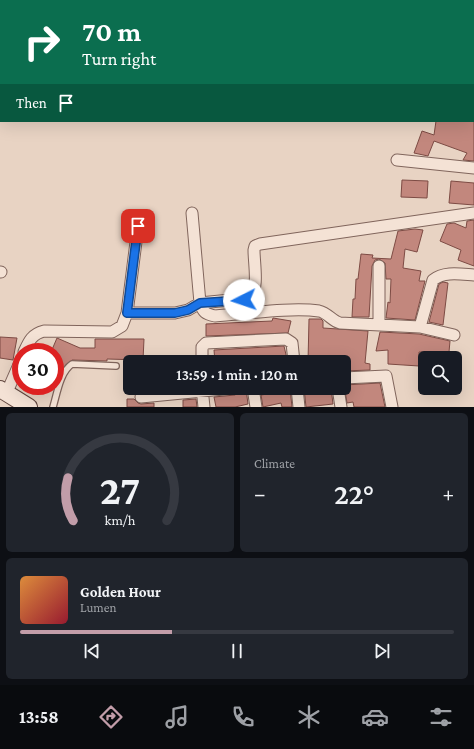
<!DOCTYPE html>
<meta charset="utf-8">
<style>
body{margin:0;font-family:"Crimson Pro",serif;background:#20242c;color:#f1f3f6;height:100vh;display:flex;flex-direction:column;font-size:15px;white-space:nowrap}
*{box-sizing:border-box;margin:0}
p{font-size:13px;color:#9ea1a6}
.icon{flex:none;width:22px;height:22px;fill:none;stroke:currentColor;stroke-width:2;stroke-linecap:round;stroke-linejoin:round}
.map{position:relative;height:407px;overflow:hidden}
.side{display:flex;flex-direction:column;gap:6px;padding:6px;background:#0d0f14;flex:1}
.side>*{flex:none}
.hud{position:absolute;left:0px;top:0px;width:474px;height:122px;box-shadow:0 4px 16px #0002;background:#0b6e4f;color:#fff;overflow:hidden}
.fabs{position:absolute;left:418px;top:351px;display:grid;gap:8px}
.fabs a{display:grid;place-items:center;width:44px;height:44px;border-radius:6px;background:#171b24;box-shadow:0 4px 16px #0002;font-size:20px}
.speed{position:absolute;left:12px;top:343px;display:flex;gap:8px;font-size:20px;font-weight:700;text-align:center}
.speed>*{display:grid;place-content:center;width:52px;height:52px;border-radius:50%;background:#171b24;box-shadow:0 4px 16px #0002;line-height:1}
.speed .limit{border:6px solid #d22;background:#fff;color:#111}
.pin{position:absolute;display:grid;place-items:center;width:34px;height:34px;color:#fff;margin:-17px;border-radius:8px;box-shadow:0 2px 6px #0006}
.me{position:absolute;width:44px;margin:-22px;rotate:266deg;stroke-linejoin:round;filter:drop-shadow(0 0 3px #0008)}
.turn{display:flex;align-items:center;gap:14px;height:84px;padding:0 16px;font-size:18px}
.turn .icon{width:52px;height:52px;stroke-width:2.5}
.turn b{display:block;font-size:28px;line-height:34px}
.then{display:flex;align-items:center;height:38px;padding:0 16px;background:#0003;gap:8px;font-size:15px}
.big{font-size:30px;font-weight:600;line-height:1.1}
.side .widget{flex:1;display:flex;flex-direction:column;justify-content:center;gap:6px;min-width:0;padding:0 14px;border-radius:6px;background:#20242c}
.side .dial{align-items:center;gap:0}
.dial svg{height:104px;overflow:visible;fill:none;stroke:#363941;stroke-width:7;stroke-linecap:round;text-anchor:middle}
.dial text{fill:#f1f3f6;stroke:none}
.song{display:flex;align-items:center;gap:12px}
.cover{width:48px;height:48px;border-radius:6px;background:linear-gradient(135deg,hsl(30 70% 55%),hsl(350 70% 35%))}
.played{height:4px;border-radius:2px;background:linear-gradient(90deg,#c29da9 35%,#363941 35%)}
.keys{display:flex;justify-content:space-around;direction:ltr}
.heat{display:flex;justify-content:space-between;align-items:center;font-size:22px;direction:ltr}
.side .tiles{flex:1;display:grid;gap:6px;grid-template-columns:1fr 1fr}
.widget:last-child{grid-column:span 2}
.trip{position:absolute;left:123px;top:355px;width:228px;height:40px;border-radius:6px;background:#171b24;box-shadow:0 4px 16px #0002;font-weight:600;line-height:40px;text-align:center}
.menu{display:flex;height:64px;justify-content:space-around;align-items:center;background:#090b0e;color:#9ea1a6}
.menu .icon{width:28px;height:28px}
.menu .current{color:#c29da9}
.menu b{font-size:18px;color:#f1f3f6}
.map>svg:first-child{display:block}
</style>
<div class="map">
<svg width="474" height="407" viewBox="0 0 474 407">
<rect width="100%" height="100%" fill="#e8d3c3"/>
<!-- building -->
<path fill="#c2877d" stroke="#7d4b44" d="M436 121H474V161L463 160 467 153 434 141 428 156 414 153 422 131 434 135Z
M402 180 428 181 427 198 401 197Z
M451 181 474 183V205L449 203Z
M474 220V266L458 260 461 250 440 241 447 224 454 223 466 228 467 221Z
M415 229 423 230 417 252 405 249 403 268 421 271 419 281H425L415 320 386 318 388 302 390 303 391 279H386L385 263 379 259 375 260 372 266 369 317H352L353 299H355L356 279H358L361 254 373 255 372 258 391 259 398 231Z
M443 282 448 283 443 325 429 322 439 284Z
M273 318 291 321 288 333 206 336V324L272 321Z
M309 319H321L323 321V328L368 331 365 363 370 364V370L344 371V362H308Z
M380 332 419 334 450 341 449 352H419V366L388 364V350L376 351Z
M0 337 17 338 13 360 0 358Z
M57 338 80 348H95V339H144L143 360 107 359V361L72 360 61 370 55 384V352H51Z
M284 346 287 359 272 358V356L249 359V360H232V362H215L214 350Z
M380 383 385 407H354L353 402 347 403 344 385Z
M285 388H290L292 407H282L281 403 263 407 261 395 280 392 279 389Z
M304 388H331L333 404 306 407Z
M246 389 248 404 235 407H216L214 397 235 395 241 390Z
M127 399H134L138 403 141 404 154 403V407H127Z
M196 399 197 407H183V400Z"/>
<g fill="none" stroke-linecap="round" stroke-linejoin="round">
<defs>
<path id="service" d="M53 407C57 394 60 372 72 364L116 366"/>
<path id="minor" d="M397 160 474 168
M192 213 200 303C203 312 205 314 215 316 245 314 291 307 319 311 328 313 332 321 340 323L420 327 454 335
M0 272H1
M127 313 138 226
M379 325V266
M420 327 433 280C444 271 460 274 474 275
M24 352C29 341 32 334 44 331L112 332 122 326 127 313H175L188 310 200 303 250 298C259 288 254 264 254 250L255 246 260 244 474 213
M202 362V347L206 343 286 339 292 343 294 362
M344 378 386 376 392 407
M202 388 204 407
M253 388 256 407
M297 388 299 407
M338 388 341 407
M7 392 21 360
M141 397 234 388"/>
<path id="secondary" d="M0 389 29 407"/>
</defs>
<!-- service casing -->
<use href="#service" stroke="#80655c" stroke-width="8"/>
<!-- minor casing -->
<use href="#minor" stroke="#80655c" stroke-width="13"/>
<!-- secondary casing -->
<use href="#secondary" stroke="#62473f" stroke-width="18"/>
<!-- service -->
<use href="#service" stroke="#f4e2d5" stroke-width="5.5"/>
<!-- minor -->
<use href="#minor" stroke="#f4e2d5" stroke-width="11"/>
<!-- secondary -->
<use href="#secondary" stroke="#f4e2d5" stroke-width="16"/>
</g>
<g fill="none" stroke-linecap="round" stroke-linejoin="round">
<defs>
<path id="route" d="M138 226 127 313H175L188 310 200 303 244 300"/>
</defs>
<!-- route casing -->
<use href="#route" stroke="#114b97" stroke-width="10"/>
<!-- route -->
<use href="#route" stroke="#1a73e8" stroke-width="7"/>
</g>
</svg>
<div class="fabs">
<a><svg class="icon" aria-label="search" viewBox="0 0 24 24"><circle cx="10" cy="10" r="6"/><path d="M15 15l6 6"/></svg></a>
</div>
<div class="speed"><div class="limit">30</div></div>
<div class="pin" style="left:138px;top:226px;background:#d93025"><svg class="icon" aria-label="arrive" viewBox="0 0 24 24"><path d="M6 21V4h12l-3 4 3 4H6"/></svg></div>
<svg class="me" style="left:244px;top:300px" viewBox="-20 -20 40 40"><circle r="19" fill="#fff"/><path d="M0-13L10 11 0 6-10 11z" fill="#1a73e8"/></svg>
<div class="trip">13:59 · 1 min · 120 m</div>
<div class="hud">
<div class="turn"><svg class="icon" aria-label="right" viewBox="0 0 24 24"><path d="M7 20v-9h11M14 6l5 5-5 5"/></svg><div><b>70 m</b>Turn right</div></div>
<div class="then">Then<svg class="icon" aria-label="arrive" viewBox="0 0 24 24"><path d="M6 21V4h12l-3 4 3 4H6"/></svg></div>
</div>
</div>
<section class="side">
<div class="tiles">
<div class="widget dial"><svg viewBox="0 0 100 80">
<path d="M14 69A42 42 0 1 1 86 69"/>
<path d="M14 69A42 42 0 0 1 10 36" stroke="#c29da9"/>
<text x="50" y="56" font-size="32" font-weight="700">27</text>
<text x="50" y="72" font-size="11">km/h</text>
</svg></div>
<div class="widget"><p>Climate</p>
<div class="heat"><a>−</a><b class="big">22°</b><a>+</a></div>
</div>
<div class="widget">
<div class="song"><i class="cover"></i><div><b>Golden Hour</b><p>Lumen</p></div></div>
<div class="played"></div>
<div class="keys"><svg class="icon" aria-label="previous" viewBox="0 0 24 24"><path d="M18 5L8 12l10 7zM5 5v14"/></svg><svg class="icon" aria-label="pause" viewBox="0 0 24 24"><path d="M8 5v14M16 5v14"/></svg><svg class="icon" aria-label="next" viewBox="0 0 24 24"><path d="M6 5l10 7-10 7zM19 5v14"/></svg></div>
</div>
</div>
</section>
<nav class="menu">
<b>13:58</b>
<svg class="icon current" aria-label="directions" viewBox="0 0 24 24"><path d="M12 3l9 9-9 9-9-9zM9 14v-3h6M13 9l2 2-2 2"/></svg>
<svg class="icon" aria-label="music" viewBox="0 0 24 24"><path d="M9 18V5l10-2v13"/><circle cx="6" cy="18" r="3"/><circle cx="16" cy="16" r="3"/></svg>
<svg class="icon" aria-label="phone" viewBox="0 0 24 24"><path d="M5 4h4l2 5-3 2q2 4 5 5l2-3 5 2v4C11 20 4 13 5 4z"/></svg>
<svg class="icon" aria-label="climate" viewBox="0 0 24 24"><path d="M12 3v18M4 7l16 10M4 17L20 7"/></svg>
<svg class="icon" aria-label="car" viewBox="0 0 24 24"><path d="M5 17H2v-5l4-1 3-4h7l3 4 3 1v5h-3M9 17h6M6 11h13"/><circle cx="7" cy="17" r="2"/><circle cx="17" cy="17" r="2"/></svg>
<svg class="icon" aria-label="filters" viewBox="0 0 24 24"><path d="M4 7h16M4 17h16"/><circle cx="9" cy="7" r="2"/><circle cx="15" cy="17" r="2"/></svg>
</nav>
